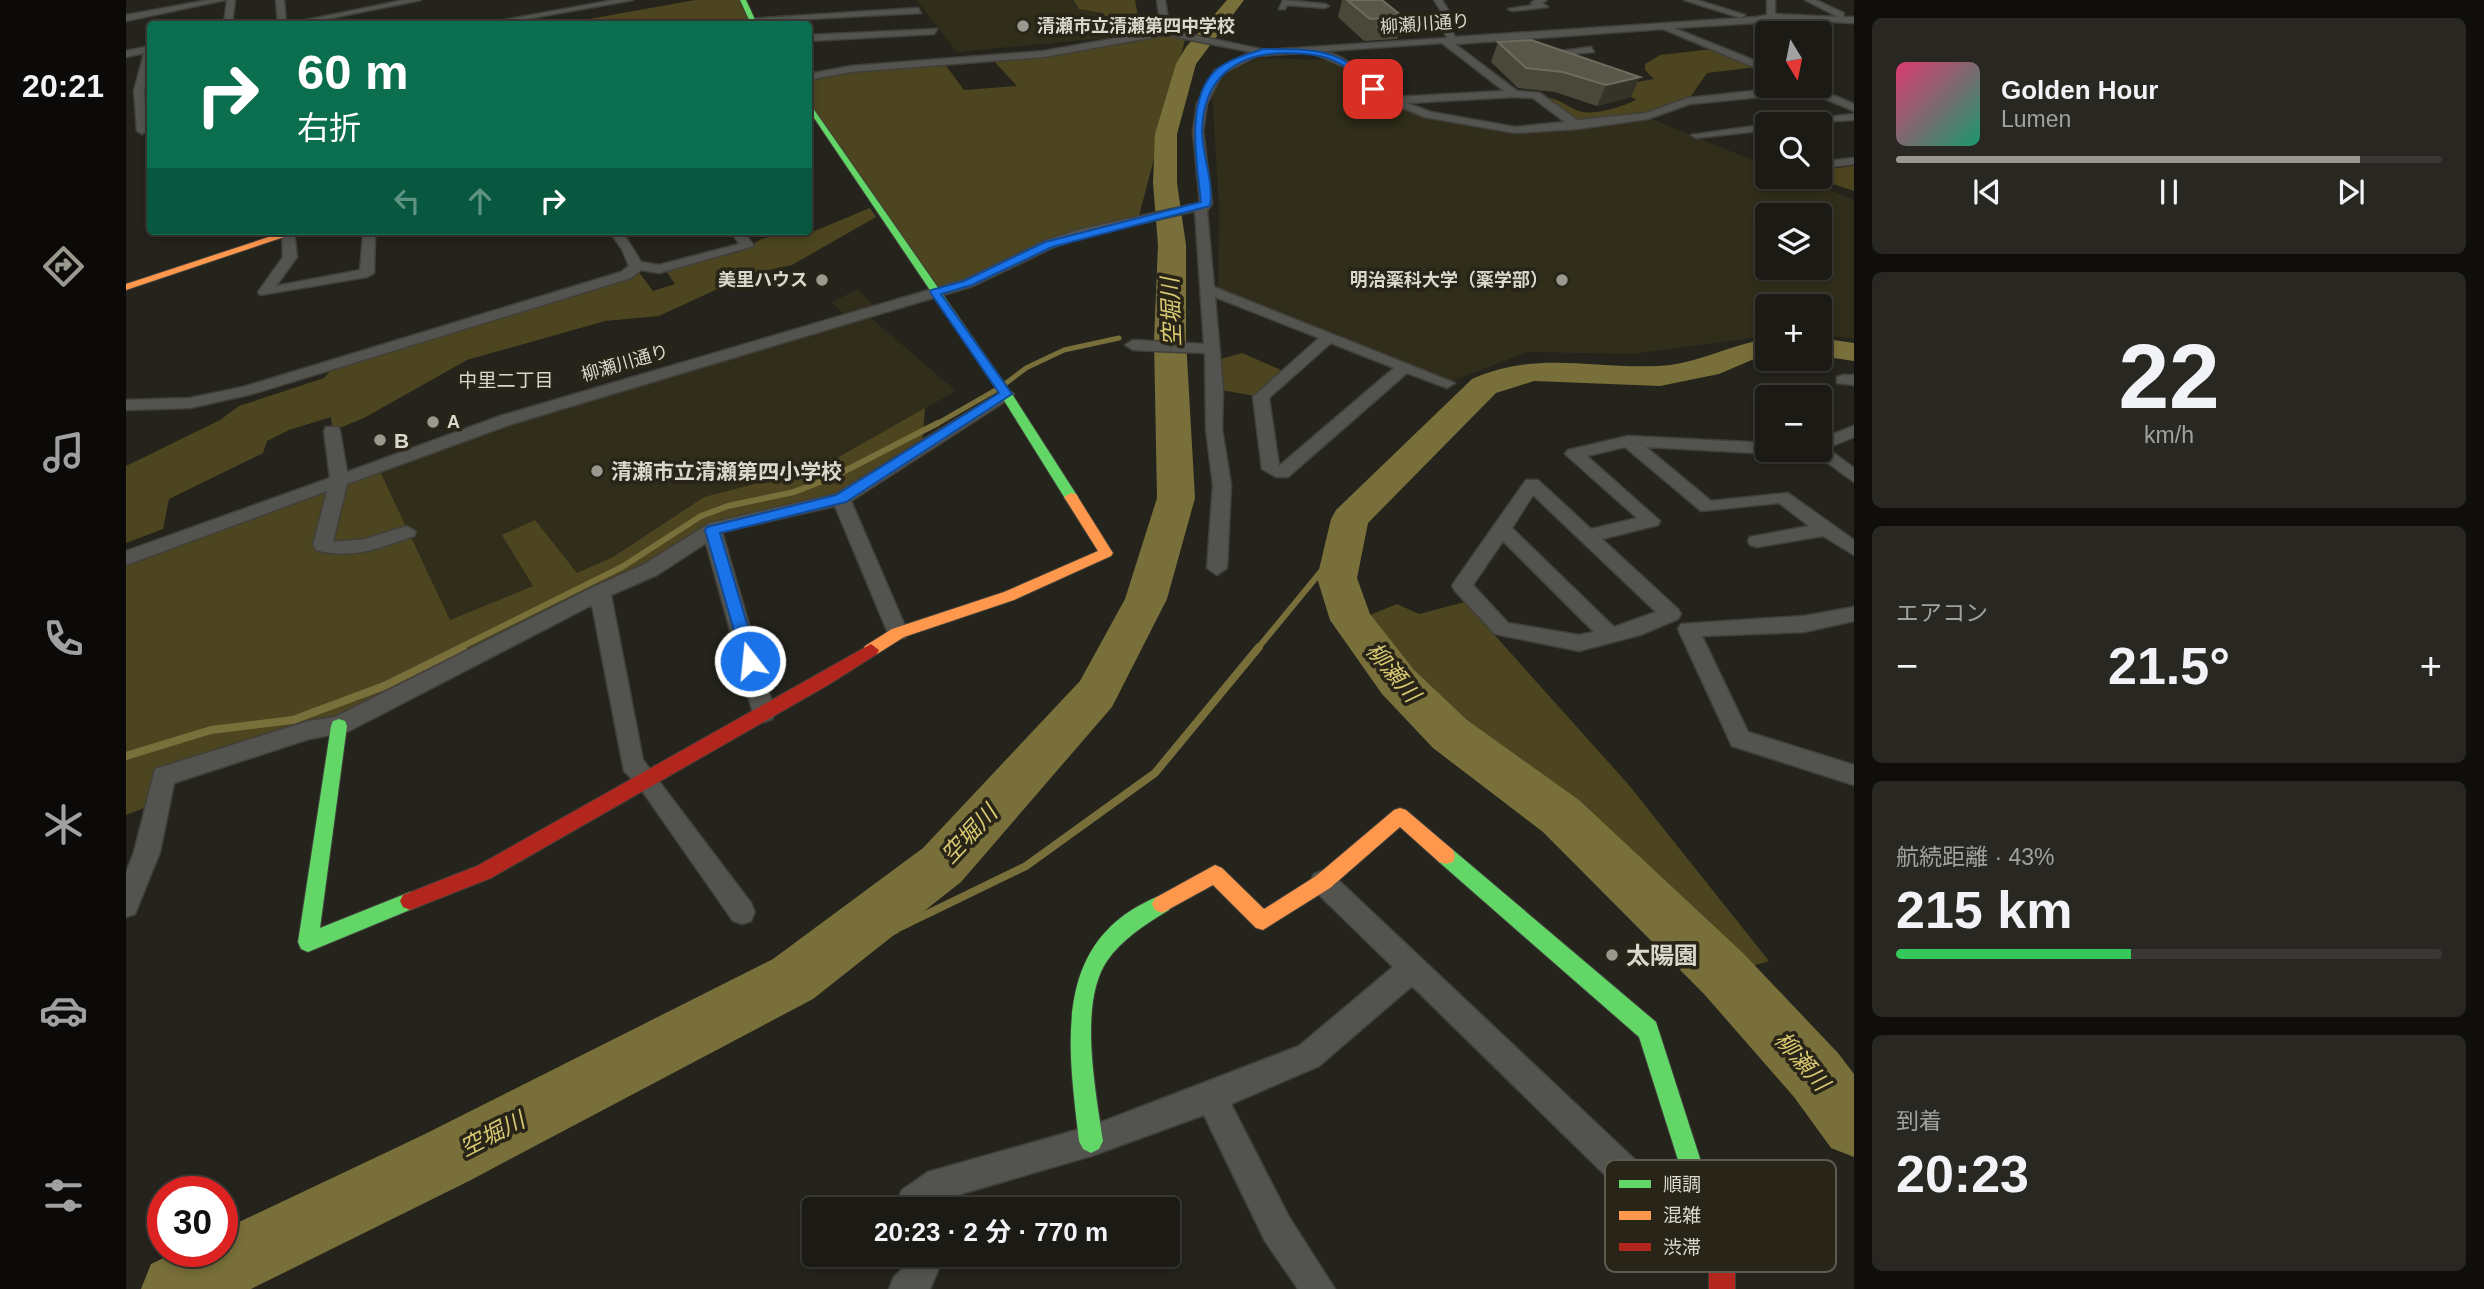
<!DOCTYPE html>
<html lang="ja">
<meta charset="utf-8">
<style>
body{margin:0;font-family:Arial,"Noto Sans JP",sans-serif;background:#282722;color:#f1f3f6;height:100vh;display:flex;flex-direction:column;font-size:26px;white-space:nowrap}
*{box-sizing:border-box;margin:0}
p{font-size:23px;color:#a0a1a0}
.icon{flex:none;width:38px;height:38px;fill:none;stroke:currentColor;stroke-width:2;stroke-linecap:round;stroke-linejoin:round}
.map{position:relative;flex:1;overflow:hidden}
.details{display:flex;flex-direction:column;gap:18px;padding:18px;background:#0f0e0c;width:630px}
.details>*{flex:none}
.hud{position:absolute;left:21px;top:21px;width:665px;height:214px;border-radius:7px;box-shadow:0 4px 10px #0003,0 0 0 2px #393834;background:#0b6e4f;color:#fff;overflow:hidden}
.needle{width:46px;rotate:170deg}
.buttons{position:absolute;left:1629px;top:21px;display:grid;gap:14px}
.buttons a{display:grid;place-items:center;width:77px;height:77px;border-radius:7px;background:#1b1a15;box-shadow:0 4px 10px #0003,0 0 0 2px #393834;font-size:35px}
.speed{position:absolute;left:21px;top:1176px;display:flex;gap:14px;font-size:35px;font-weight:700;text-align:center}
.speed>*{display:grid;place-content:center;width:91px;height:91px;border-radius:50%;background:#1b1a15;box-shadow:0 4px 10px #0003,0 0 0 2px #393834;line-height:1}
.speed .limit{border:10px solid #d22;background:#fff;color:#111}
.pin{position:absolute;display:grid;place-items:center;width:60px;height:60px;color:#fff;margin:-30px;border-radius:14px;box-shadow:0 4px 10px #0006}
.me{position:absolute;width:77px;margin:-38px;rotate:344deg;stroke-linejoin:round;filter:drop-shadow(0 0 5px #0008)}
.turn{display:flex;align-items:center;gap:24px;height:147px;padding:0 35px;font-size:32px}
.turn .icon{width:91px;height:91px;stroke-width:2.5}
.turn b{display:block;font-size:49px;line-height:60px}
.lanes{display:flex;align-items:center;height:66px;padding:0 35px;background:#0003;justify-content:center;gap:35px;direction:ltr}
.lanes .off{opacity:.35}
.big{font-size:52px;font-weight:700;line-height:1.1}
.details .widget{flex:1;display:flex;flex-direction:column;justify-content:center;gap:10px;min-width:0;padding:0 24px;border-radius:10px;background:#282722}
.details .dial{align-items:center;gap:0}
.dial b{font-size:91px;line-height:1}
.song{display:flex;align-items:center;gap:21px}
.cover{width:84px;height:84px;border-radius:10px;background:linear-gradient(135deg,hsl(340 70% 55%),hsl(160 70% 35%))}
.played{height:7px;border-radius:4px;background:linear-gradient(90deg,#9a9990 85%,#393834 85%)}
.keys{display:flex;justify-content:space-around;direction:ltr}
.heat{display:flex;justify-content:space-between;align-items:center;font-size:38px;direction:ltr}
.charge{height:10px;border-radius:5px;background:linear-gradient(90deg,#34c759 43%,#393834 0)}
.trip{position:absolute;left:676px;top:1197px;width:378px;height:70px;border-radius:7px;background:#1b1a15;box-shadow:0 4px 10px #0003,0 0 0 2px #393834;font-weight:700;line-height:70px;text-align:center}
main{display:flex;flex:1;min-height:0}
.menu{display:flex;flex-direction:column;width:126px;justify-content:space-around;align-items:center;background:#0b0a08;color:#a0a1a0}
.menu .icon{width:49px;height:49px}
.menu .selected{color:#9a9990}
.menu b{font-size:32px;color:#f1f3f6}
.map>svg:first-child{display:block}
</style>
<main>
<nav class="menu">
<b>20:21</b>
<svg class="icon selected" aria-label="directions" viewBox="0 0 24 24"><path d="M12 3l9 9-9 9-9-9zM9 14v-3h6M13 9l2 2-2 2"/></svg>
<svg class="icon" aria-label="music" viewBox="0 0 24 24"><path d="M9 18V5l10-2v13"/><circle cx="6" cy="18" r="3"/><circle cx="16" cy="16" r="3"/></svg>
<svg class="icon" aria-label="phone" viewBox="0 0 24 24"><path d="M5 4h4l2 5-3 2q2 4 5 5l2-3 5 2v4C11 20 4 13 5 4z"/></svg>
<svg class="icon" aria-label="climate" viewBox="0 0 24 24"><path d="M12 3v18M4 7l16 10M4 17L20 7"/></svg>
<svg class="icon" aria-label="car" viewBox="0 0 24 24"><path d="M5 17H2v-5l4-1 3-4h7l3 4 3 1v5h-3M9 17h6M6 11h13"/><circle cx="7" cy="17" r="2"/><circle cx="17" cy="17" r="2"/></svg>
<svg class="icon" aria-label="filters" viewBox="0 0 24 24"><path d="M4 7h16M4 17h16"/><circle cx="9" cy="7" r="2"/><circle cx="15" cy="17" r="2"/></svg>
</nav>
<div class="map">
<svg width="1728" height="1289" viewBox="0 0 1728 1289">
<rect width="100%" height="100%" fill="#24231c"/>
<!-- built -->
<path fill="#302d1a" fill-rule="evenodd" d="M790 0H946L953 9 977 13 992 37 831 52Z
M1132 58 1198 60 1217 65 1225 69 1244 94 1301 118 1342 125 1407 132 1523 118 1641 166 1642 177H1670L1728 200V339L1694 334V306H1642L1641 336 1507 354 1401 352 1326 381 1092 290 1093 208 1086 94 1098 74ZM1642 215H1694V268H1642Z
M732 289 748 306 717 314 706 302Z
M744 317 830 391 695 467 578 497 487 557 450 574 409 521 377 535 408 586 324 620 252 474 397 420Z"/>
<!-- green -->
<path fill="#4c451f" d="M569 0H617L627 22 435 24Z
M947 0H1009L1015 32 992 34 977 13 953 9Z
M1030 32 1060 36 1013 216 960 232 809 292 683 103V77L725 69 818 63 838 90 891 86 866 59 918 54Z
M1586 49 1631 67 1581 73 1565 96 1517 114 1455 123 1419 97C1431 98 1440 105 1450 110 1466 117 1495 107 1510 100L1489 86 1528 79 1519 70V64L1534 55Z
M1728 166V191L1686 177H1694V170Z
M744 208 750 217 666 265 624 274 533 316 479 321 341 360 238 418 206 431 205 417 163 430 141 441 137 453 43 499 37 529 0 543V466L94 420 113 406 198 378 206 369 512 271 527 291 549 284 540 271 616 251 635 239 666 232H686Z
M1116 353 1162 373 1135 397 1089 389 1091 360Z
M799 408 796 447 715 499 586 530 213 726 37 776 31 803 0 815V558L251 465 324 620 407 586 376 535 409 520 451 573 487 557 578 497 695 467Z
M1339 602 1502 784 1643 961 1607 972 1447 814 1334 735 1268 665 1244 615 1271 604 1293 614Z"/>
<g fill="none" stroke-linecap="round" stroke-linejoin="round">
<!-- stream-far3 -->
<path stroke="#796f3a" stroke-width="5" d="M809 425 875 387 900 368 938 350 993 338"/>
<!-- stream-far2 -->
<path stroke="#796f3a" stroke-width="6" d="M333 648 496 567 575 516 602 506 668 492 707 477 812 423
M1132 648 1216 546"/>
<!-- stream-far1 -->
<path stroke="#796f3a" stroke-width="8" d="M0 756 85 730 167 720 258 686 337 647
M766 931 900 866 1029 773 1133 647"/>
<!-- stream -->
<path stroke="#796f3a" stroke-width="10" d="M667 979 769 929"/>
<!-- river -->
<path fill="#796f3a" fill-rule="evenodd" d="M1101 0H1118L1070 64 1051 134V183L1060 245V340L1069 498 1041 599 986 707 835 882 687 999 343 1181 125 1289H15L25 1264 52 1251H96V1230L297 1135 647 959 797 848 954 681 999 599 1031 498 1028 340 1032 245 1027 183 1029 134 1050 64 1060 47Z
M1694 338 1728 343V361L1694 356Z
M1642 339V358L1628 359 1593 374 1534 386 1408 381 1370 393 1242 523 1231 578 1244 614 1288 670 1341 720 1453 800 1618 954 1712 1053 1728 1074V1157L1705 1148 1668 1097 1578 994 1417 832 1307 748 1256 694 1204 620 1191 578 1205 519 1210 510 1346 379C1411 350 1465 369 1532 366 1570 365 1604 344 1642 339Z"/>
<defs>
<path id="street" d="M82 0H99L0 21V15Z
M101 0H109L106 24H98Z
M150 0H158L160 24H152Z
M278 0H295L176 24H161Z
M488 0H507L372 24H356Z
M1031 0H1039L1044 30 1139 50 1321 38 1316 26 1318 16 1308 0H1316L1326 16 1324 26 1329 37 1630 17 1641 15V0H1649V14L1712 17 1679 0H1690L1718 13 1717 17H1728V23L1645 19 1630 23 1548 28 1642 66V73L1537 29 1329 44 1391 91 1414 93 1451 120 1520 113 1562 98 1672 86H1685L1728 104V111L1683 92 1564 104 1522 119 1452 129 1389 133 1298 117 1255 99 1227 71 1191 55C1213 42 1251 90 1269 97L1378 91 1316 43 1131 56 1096 74 1081 104 1077 131 1086 204 1081 211 1088 287 1329 383 1321 388 1281 373 1162 477H1150L1136 469 1127 397 1193 338 1089 297 1097 389 1096 429 1105 485 1101 568 1091 575 1081 568 1087 485 1080 429 1079 353 1007 350 999 345 1007 340 1078 344 1069 211 963 235 928 247 847 286 386 424 221 484 207 542 239 539 281 526 290 532 288 536C254 548 225 560 190 550L187 545 201 491 0 565V551L204 478 198 431 200 427H212L214 431 221 472 374 416 837 280 918 241 955 229 1074 203 1067 131 1071 104 1089 70 1125 52 1040 35 918 57 725 72 682 80V74L725 66 918 51 1035 30ZM1388 97 1407 98 1439 122 1389 127 1305 112 1281 103ZM1205 343 1268 368 1153 466 1143 398Z
M1157 0 1199 4 1203 6 1199 8 1161 5 1159 9H1153Z
M1409 0H1421L1416 3 1422 7 1386 11 1382 9 1407 5 1405 3Z
M1558 0H1571L1619 15 1615 18Z
M792 8 795 13 626 22 622 19Z
M811 29 808 34 682 41V35Z
M24 46V65L18 91 21 131 16 134 11 131 8 91 18 53 0 57V51Z
M1465 47 1468 52 1425 56 1420 53Z
M1728 114V120L1661 124 1666 121Z
M1642 124V130L1570 138 1565 135Z
M1728 158V164L1694 168V162Z
M156 231H168L171 257 150 286 234 270 237 237 232 231H245L249 236 248 273 241 277 134 295 132 292 157 257Z
M483 231H496L515 262 533 265 613 244 605 231H617L628 246 533 273 515 270 505 278 126 394 64 408 0 410V400L64 398 117 387 495 272 503 266 496 249Z
M1717 375H1728V385L1711 383V377Z
M880 389 888 394 886 397 725 501 782 633 779 638H765L762 633 709 506 596 532 649 713 646 719 638 722 630 719 627 713 580 543 531 575 485 595 517 760 625 903 629 912 625 921 616 924 607 921 512 785 498 771 466 605 221 732 183 739 48 783 34 852 9 914 0 917V873L8 852 29 769 183 721 209 717 467 587 517 565 584 523 709 494Z
M1728 426V437L1701 448 1728 468V482L1684 450H1694V439Z
M1502 436 1642 443V450H1678L1670 455 1520 447 1585 501 1662 493 1728 540V555L1697 536 1631 547 1624 545 1622 541 1624 537 1683 526 1653 503 1575 511 1499 447 1461 456 1534 521 1532 525 1476 539 1552 609 1555 614 1552 619 1514 635 1453 651 1369 634 1329 591 1326 586 1329 581 1400 480H1412L1465 529 1511 518 1439 454 1442 450ZM1407 495 1530 612 1488 627 1386 528ZM1377 541 1468 632 1453 635 1382 623 1347 585Z
M1728 607V621L1678 632 1576 636 1622 732 1728 765V785L1606 746 1552 629 1555 624 1678 616Z
M1197 870 1206 874 1594 1240 1599 1252 1594 1264 1582 1269 1570 1264 1286 986 1193 1066 1105 1104 1163 1217 1209 1289H1172L1139 1241 1078 1115 965 1156 811 1201 804 1209H772L771 1201 776 1190 802 1172 965 1126 1173 1046 1267 967 1188 890 1184 882 1188 874Z
M780 1255H812V1271L804 1289H763L768 1277 779 1266Z"/>
<path id="fast" d="M614 0H620L631 24H625Z
M682 101 886 394 952 497 950 500H940L874 394 682 109Z
M213 719 219 721 221 726 194 928 284 892 291 895 294 901 291 907 182 952 175 949 172 942 205 726 207 721Z
M1320 848 1327 850 1530 1022 1580 1177 1576 1185 1568 1189 1560 1185 1513 1037 1313 862 1311 856 1313 850Z
M1036 895 1043 898 1046 904 1043 910C1020 924 996 939 981 961 952 1004 970 1092 977 1141L973 1149 965 1153 957 1149 953 1141C942 1045 924 938 1036 895Z"/>
<path id="slow" d="M161 231H176L0 290V284Z
M945 493 950 494 985 550 987 553 985 556 888 600 778 637 751 654H739L737 650 739 646 766 629 878 592 972 551 938 497Z
M1274 808 1280 810 1327 850 1329 856 1327 862 1320 864 1313 862 1274 827 1204 888 1137 930 1130 928 1087 885 1036 913 1029 910 1026 904 1029 898 1089 865 1096 868 1138 909 1190 876 1268 810Z"/>
<path id="jam" d="M745 644 753 650 751 654 702 685 365 878 284 910 277 907 274 901 277 895 351 866Z
M1568 1165 1576 1169 1580 1177 1609 1265V1289H1583V1265L1556 1177 1560 1169Z"/>
</defs>
<!-- street casing -->
<use href="#street" stroke="#403f39" stroke-width="3"/>
<!-- fast casing -->
<use href="#fast" stroke="#403f39" stroke-width="2"/>
<!-- slow casing -->
<use href="#slow" stroke="#403f39" stroke-width="2"/>
<!-- jam casing -->
<use href="#jam" stroke="#403f39" stroke-width="2"/>
<!-- street -->
<use href="#street" fill="#535350" fill-rule="evenodd"/>
<!-- fast -->
<use href="#fast" fill="#63d668" fill-rule="evenodd"/>
<!-- slow -->
<use href="#slow" fill="#ff974d" fill-rule="evenodd"/>
<!-- jam -->
<use href="#jam" fill="#b3261e" fill-rule="evenodd"/>
</g>
<!-- wall -->
<path fill="#4a4839" d="M1216 0H1256L1277 17 1271 39 1238 41 1212 17Z
M1405 40 1505 97 1471 106 1429 92 1392 88 1365 62 1372 42Z"/>
<!-- shaded-wall -->
<path fill="#343327" d="M1514 77 1505 97 1471 106 1480 85Z"/>
<!-- building -->
<path fill="#595749" stroke="#6d6c5e" stroke-width="2" d="M1221 0H1256L1277 17 1244 19Z
M1405 40 1514 77 1480 85 1437 72 1400 68 1372 42Z"/>
<!-- route -->
<path fill="#1a73e8" stroke="#114b97" stroke-width="2" d="M1137 49C1186 49 1219 48 1251 89L1245 90C1219 60 1199 53 1160 53 1110 53 1077 78 1076 131 1076 155 1088 182 1084 206L926 247 846 285 815 294 886 394 720 502 594 533 632 661 624 667 618 665 579 530 581 527 710 495 873 393 804 292 805 290 838 281 919 242 1075 202C1071 164 1058 98 1091 69 1104 59 1122 54 1137 49Z"/>
<!-- markers -->
<g fill="#9a9990" stroke="#282518" stroke-width="2.5">
<circle cx="897" cy="26" r="7"/>
<circle cx="696" cy="280" r="7"/>
<circle cx="1436" cy="280" r="7"/>
<circle cx="307" cy="422" r="7"/>
<circle cx="254" cy="440" r="7"/>
<circle cx="471" cy="471" r="7"/>
<circle cx="1486" cy="955" r="7"/>
</g>
<g text-anchor="middle" dominant-baseline="central" stroke-width="7" stroke-linejoin="round" paint-order="stroke">
<!-- far-street labels -->
<g font-size="18" fill="#d9d8cf" stroke="#282518">
<text transform="translate(1299 24) rotate(-4)">柳瀬川通り</text>
<text transform="translate(499 363) rotate(-16)">柳瀬川通り</text>
</g>
<!-- far-poi labels -->
<g font-size="18" font-weight="bold" fill="#d9d8cf" stroke="#282518" text-anchor="start">
<text x="911" y="26">清瀬市立清瀬第四中学校</text>
<text x="682" y="280" text-anchor="end">美里ハウス</text>
<text x="1422" y="280" text-anchor="end">明治薬科大学（薬学部）</text>
<text x="321" y="422">A</text>
</g>
<!-- far-neighbourhood labels -->
<g font-size="19" fill="#d9d8cf" stroke="#282518">
<text x="380" y="380">中里二丁目</text>
</g>
<!-- poi labels -->
<g font-size="21" font-weight="bold" fill="#d9d8cf" stroke="#282518" text-anchor="start">
<text x="268" y="440">B</text>
<text x="485" y="471">清瀬市立清瀬第四小学校</text>
</g>
<!-- water labels -->
<g font-size="23" font-style="italic" fill="#d8c872" stroke="#282518">
<text transform="translate(1045 312) rotate(-92)">空堀川</text>
<text transform="translate(1267 672) rotate(50)">柳瀬川</text>
<text transform="translate(843 834) rotate(-47)">空堀川</text>
<text transform="translate(1676 1061) rotate(49)">柳瀬川</text>
<text transform="translate(366 1134) rotate(-27)">空堀川</text>
</g>
<!-- near-poi labels -->
<g font-size="24" font-weight="bold" fill="#d9d8cf" stroke="#282518" text-anchor="start">
<text x="1500" y="955">太陽園</text>
</g>
</g>
<!-- legend -->
<rect x="1479" y="1160" width="231" height="112" rx="10" fill="#282518" stroke="#5d5b4f" stroke-width="2"/>
<rect x="1493" y="1180" width="32" height="8" fill="#63d668"/>
<rect x="1493" y="1211" width="32" height="9" fill="#ff974d"/>
<rect x="1493" y="1243" width="32" height="8" fill="#b3261e"/>
<g font-size="19" fill="#d9d8cf">
<text x="1537" y="1191">順調</text>
<text x="1537" y="1222">混雑</text>
<text x="1537" y="1254">渋滞</text>
</g>
</svg>
<div class="buttons">
<a><svg class="needle" viewBox="-14 -14 28 28"><path d="M0-13l5 13h-10z" fill="#e53935"/><path d="M0 13l5-13h-10z" fill="#a0a1a0"/></svg></a>
<a><svg class="icon" aria-label="search" viewBox="0 0 24 24"><circle cx="10" cy="10" r="6"/><path d="M15 15l6 6"/></svg></a>
<a><svg class="icon" aria-label="layers" viewBox="0 0 24 24"><path d="M12 4l9 5-9 5-9-5zM3 14l9 5 9-5"/></svg></a>
<a>+</a>
<a>−</a>
</div>
<div class="speed"><div class="limit">30</div></div>
<div class="pin" style="left:1247px;top:89px;background:#d93025"><svg class="icon" aria-label="arrive" viewBox="0 0 24 24"><path d="M6 21V4h12l-3 4 3 4H6"/></svg></div>
<svg class="me" style="left:624px;top:661px" viewBox="-20 -20 40 40"><circle r="17" fill="#1a73e8" stroke="#fff" stroke-width="3"/><path d="M0-11L8 9 0 5-8 9z" fill="#fff"/></svg>
<div class="trip">20:23 · 2 分 · 770 m</div>
<div class="hud">
<div class="turn"><svg class="icon" aria-label="right" viewBox="0 0 24 24"><path d="M7 20v-9h11M14 6l5 5-5 5"/></svg><div><b>60 m</b>右折</div></div>
<div class="lanes"><svg class="icon off" aria-label="left" viewBox="0 0 24 24"><path d="M17 20v-9H6M10 6l-5 5 5 5"/></svg><svg class="icon off" aria-label="ahead" viewBox="0 0 24 24"><path d="M12 20V5M6 11l6-6 6 6"/></svg><svg class="icon" aria-label="right" viewBox="0 0 24 24"><path d="M7 20v-9h11M14 6l5 5-5 5"/></svg></div>
</div>
</div>
<section class="details">
<div class="widget">
<div class="song"><i class="cover"></i><div><b>Golden Hour</b><p>Lumen</p></div></div>
<div class="played"></div>
<div class="keys"><svg class="icon" aria-label="previous" viewBox="0 0 24 24"><path d="M18 5L8 12l10 7zM5 5v14"/></svg><svg class="icon" aria-label="pause" viewBox="0 0 24 24"><path d="M8 5v14M16 5v14"/></svg><svg class="icon" aria-label="next" viewBox="0 0 24 24"><path d="M6 5l10 7-10 7zM19 5v14"/></svg></div>
</div>
<div class="widget dial"><b>22</b><p>km/h</p></div>
<div class="widget"><p>エアコン</p>
<div class="heat"><a>−</a><b class="big">21.5°</b><a>+</a></div>
</div>
<div class="widget"><p>航続距離 · 43%</p><b class="big">215 km</b><div class="charge"></div></div>
<div class="widget"><p>到着</p><b class="big">20:23</b></div>
</section>
</main>
